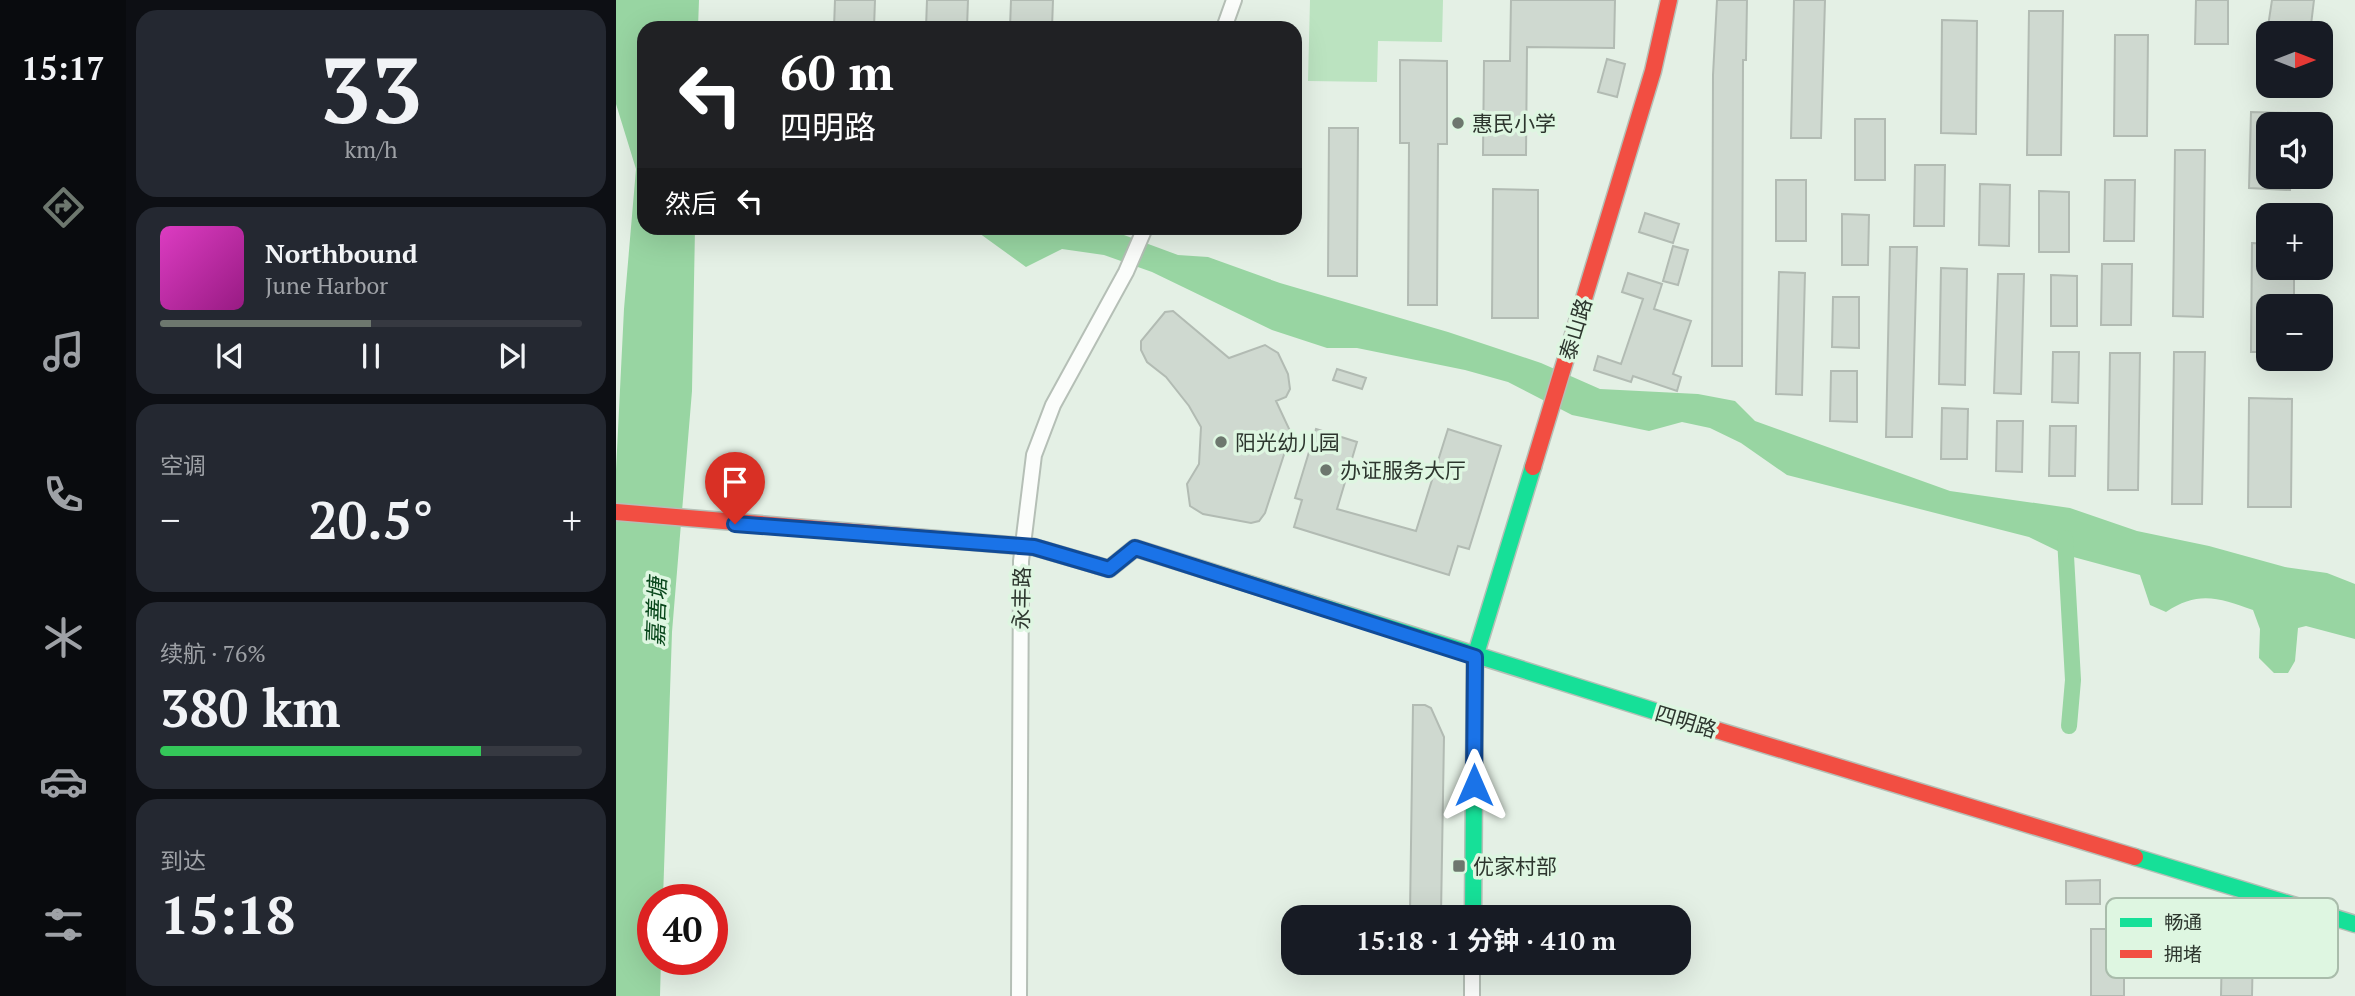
<!DOCTYPE html>
<html lang="zh">
<meta charset="utf-8">
<style>
body{margin:0;font-family:"PT Serif","Noto Sans SC",serif;background:#242831;color:#f1f3f6;height:100vh;display:flex;flex-direction:column;font-size:26px;white-space:nowrap}
*{box-sizing:border-box;margin:0}
p{font-size:23px;color:#9ea1a6}
.icon{flex:none;width:38px;height:38px;fill:none;stroke:currentColor;stroke-width:2;stroke-linecap:round;stroke-linejoin:round}
.map{position:relative;flex:1;overflow:hidden}
.side{display:flex;flex-direction:column;gap:10px;padding:10px;background:#0d0f14;width:490px}
.side>*{flex:none}
.hud{position:absolute;left:21px;top:21px;width:665px;height:214px;border-radius:21px;box-shadow:0 7px 28px #0002;background:#202124;color:#fff;overflow:hidden}
.needle{width:46px;rotate:90deg}
.tools{position:absolute;left:1640px;top:21px;display:grid;gap:14px}
.tools a{display:grid;place-items:center;width:77px;height:77px;border-radius:14px;background:#171b24;box-shadow:0 7px 28px #0002;font-size:35px}
.speed{position:absolute;left:21px;top:884px;display:flex;gap:14px;font-size:35px;font-weight:700;text-align:center}
.speed>*{display:grid;place-content:center;width:91px;height:91px;border-radius:50%;background:#171b24;box-shadow:0 7px 28px #0002;line-height:1}
.speed .limit{border:10px solid #d22;background:#fff;color:#111}
.pin{position:absolute;display:grid;place-items:center;width:60px;height:60px;color:#fff;margin:-72px -30px;border-radius:50% 50% 50% 0;rotate:-45deg;box-shadow:0 0 7px #0007}
.pin .icon{rotate:45deg}
.me{position:absolute;width:77px;margin:-38px;rotate:0deg;stroke-linejoin:round;filter:drop-shadow(0 0 5px #0008)}
.turn{display:flex;align-items:center;gap:24px;height:147px;padding:0 28px;font-size:32px}
.turn .icon{width:91px;height:91px;stroke-width:2.5}
.turn b{display:block;font-size:49px;line-height:60px}
.then{display:flex;align-items:center;height:66px;padding:0 28px;background:#0003;gap:14px;font-size:26px}
.big{font-size:52px;font-weight:700;line-height:1.1}
.side .card{flex:1;display:flex;flex-direction:column;justify-content:center;gap:10px;min-width:0;padding:0 24px;border-radius:21px;background:#242831}
.side .dial{align-items:center;gap:0}
.dial b{font-size:91px;line-height:1}
.song{display:flex;align-items:center;gap:21px}
.cover{width:84px;height:84px;border-radius:10px;background:linear-gradient(135deg,hsl(310 70% 55%),hsl(310 70% 35%))}
.played{height:7px;border-radius:4px;background:linear-gradient(90deg,#6d776e 50%,#363941 50%)}
.keys{display:flex;justify-content:space-around;direction:ltr}
.heat{display:flex;justify-content:space-between;align-items:center;font-size:38px;direction:ltr}
.charge{height:10px;border-radius:5px;background:linear-gradient(90deg,#34c759 76%,#363941 0)}
.trip{position:absolute;left:665px;top:905px;width:410px;height:70px;border-radius:21px;background:#171b24;box-shadow:0 7px 28px #0002;font-weight:700;line-height:70px;text-align:center}
main{display:flex;flex:1;min-height:0}
.menu{display:flex;flex-direction:column;width:126px;justify-content:space-around;align-items:center;background:#090b0e;color:#9ea1a6}
.menu .icon{width:49px;height:49px}
.menu .active{color:#6d776e}
.menu b{font-size:32px;color:#f1f3f6}
.map>svg:first-child{display:block}
</style>
<main>
<nav class="menu">
<b>15:17</b>
<svg class="icon active" aria-label="directions" viewBox="0 0 24 24"><path d="M12 3l9 9-9 9-9-9zM9 14v-3h6M13 9l2 2-2 2"/></svg>
<svg class="icon" aria-label="music" viewBox="0 0 24 24"><path d="M9 18V5l10-2v13"/><circle cx="6" cy="18" r="3"/><circle cx="16" cy="16" r="3"/></svg>
<svg class="icon" aria-label="phone" viewBox="0 0 24 24"><path d="M5 4h4l2 5-3 2q2 4 5 5l2-3 5 2v4C11 20 4 13 5 4z"/></svg>
<svg class="icon" aria-label="climate" viewBox="0 0 24 24"><path d="M12 3v18M4 7l16 10M4 17L20 7"/></svg>
<svg class="icon" aria-label="car" viewBox="0 0 24 24"><path d="M5 17H2v-5l4-1 3-4h7l3 4 3 1v5h-3M9 17h6M6 11h13"/><circle cx="7" cy="17" r="2"/><circle cx="17" cy="17" r="2"/></svg>
<svg class="icon" aria-label="filters" viewBox="0 0 24 24"><path d="M4 7h16M4 17h16"/><circle cx="9" cy="7" r="2"/><circle cx="15" cy="17" r="2"/></svg>
</nav>
<section class="side">
<div class="card dial"><b>33</b><p>km/h</p></div>
<div class="card">
<div class="song"><i class="cover"></i><div><b>Northbound</b><p>June Harbor</p></div></div>
<div class="played"></div>
<div class="keys"><svg class="icon" aria-label="previous" viewBox="0 0 24 24"><path d="M18 5L8 12l10 7zM5 5v14"/></svg><svg class="icon" aria-label="pause" viewBox="0 0 24 24"><path d="M8 5v14M16 5v14"/></svg><svg class="icon" aria-label="next" viewBox="0 0 24 24"><path d="M6 5l10 7-10 7zM19 5v14"/></svg></div>
</div>
<div class="card"><p>空调</p>
<div class="heat"><a>−</a><b class="big">20.5°</b><a>+</a></div>
</div>
<div class="card"><p>续航 · 76%</p><b class="big">380 km</b><div class="charge"></div></div>
<div class="card"><p>到达</p><b class="big">15:18</b></div>
</section>
<div class="map">
<svg width="1739" height="996" viewBox="0 0 1739 996">
<rect width="100%" height="100%" fill="#e4f0e5"/>
<!-- green -->
<path fill="#bbe3c0" d="M694 0H827L826 42 762 41 761 82 692 81Z"/>
<!-- water -->
<path fill="#98d5a2" d="M0 0H83L82 28H28V228H79L76 391 56 632 47 899 37 900V959H45L44 996H0V470L8 309 20 169 0 104Z
M356 228H489L562 255 592 257 664 283 832 332 925 363 984 389 1082 394 1119 401 1139 421 1334 491 1454 508 1521 531 1593 546 1669 567 1711 573 1739 584V639L1690 626 1682 628 1679 661 1672 673H1658L1643 658 1644 629 1637 610C1604 598 1582 590 1550 612L1534 605 1524 575 1450 555 1413 537 1171 475 1125 443 1094 428 1066 422 1033 431 956 415 892 382 849 370 741 348H711L656 330 536 272 488 255 446 249 410 267Z"/>
<g fill="none" stroke-linecap="round" stroke-linejoin="round">
<!-- canal -->
<path stroke="#98d5a2" stroke-width="16" d="M1449 538 1457 680 1453 726"/>
</g>
<!-- building -->
<path fill="#cfd9d0" stroke="#b2bbb3" stroke-width="2" d="M219 0H259L258 28H218Z
M311 0H352L351 28H310Z
M395 0H437L436 28H394Z
M895 0H999L998 48 911 47 910 155H867L868 61H894Z
M1101 0H1131L1130 60H1127L1126 366H1096L1097 75Z
M1178 0H1209L1205 138H1175Z
M1580 0H1612V44H1579Z
M1656 0H1698L1694 33H1651Z
M1413 11H1447L1445 155H1411Z
M1326 20 1361 21 1360 134 1325 133Z
M1499 35H1532L1531 136H1498Z
M991 59 1009 64 1001 97 982 92Z
M784 60 831 61V144H822L821 305H792L793 143H784Z
M1635 112 1676 113V124H1652V177H1675L1674 190 1633 188Z
M1239 119H1269V180H1239Z
M713 128H742L741 276H712Z
M1559 150H1589L1587 317 1557 316Z
M1299 165H1329L1328 226H1298Z
M1160 180H1190V241H1160Z
M1489 180H1519L1518 241H1488Z
M1364 184 1394 185 1393 246 1363 245Z
M877 189 922 190V318H876Z
M1423 191 1453 192V252H1423Z
M1029 213 1063 224 1057 243 1023 232Z
M1226 214 1253 215 1252 265H1226Z
M1636 243 1652 244V268H1678V306H1652V352H1635Z
M1057 246 1072 250 1062 285 1047 281Z
M1274 247H1301L1296 437H1270Z
M1486 264H1516L1515 325H1485Z
M1325 268 1351 269 1349 385 1323 384Z
M1163 272 1189 273 1186 395 1160 394Z
M1012 273 1046 284 1038 309 1075 321 1057 374 1065 377 1061 391 1017 376 1015 382 978 370 982 356 1005 364 1027 299 1006 292Z
M1382 274H1408L1405 394 1378 393Z
M1435 275 1461 276V326H1435Z
M1217 297H1243V348L1216 347Z
M557 311 613 358 649 345 662 353 672 374 674 389 670 397 660 401 675 433 649 513 643 521 635 523 587 514 574 506 571 484 583 464 585 427 573 406 550 377 531 362 525 350V341L549 312Z
M1437 352H1463L1462 403 1436 402Z
M1558 352H1589L1586 504H1556Z
M1494 353H1524L1522 490H1492Z
M721 369 750 378 746 389 717 380Z
M1215 371H1241V422L1214 421Z
M1633 398 1676 399 1675 507H1632Z
M1326 408 1352 409 1351 459H1325Z
M1381 421H1407L1406 472 1380 471Z
M1434 426H1460L1459 476H1433Z
M700 429 741 442 721 509 800 531 832 429 885 446 853 549 842 546 833 575 678 527 686 500 679 498Z
M797 705H809L815 708 828 737 825 914H794Z
M1484 880V904H1450V881Z
M1475 929H1508V996H1475Z
M1606 947 1637 948 1636 996H1605Z"/>
<g fill="none" stroke-linecap="round" stroke-linejoin="round">
<defs>
<path id="street" d="M608 28 618 0
M403 996 405 561 418 455 437 405 510 272 529 228
M856 996V962"/>
<path id="fast" d="M480 565 493 569 519 548 1051 715
M1519 857 1739 924
M857 917 859 657 917 467"/>
<path id="jam" d="M917 467 1037 71 1053 0
M0 512 418 547 480 565
M1051 715 1519 857"/>
</defs>
<!-- street casing -->
<use href="#street" stroke="#b5bfb6" stroke-width="18"/>
<!-- fast casing -->
<use href="#fast" stroke="#b5bfb6" stroke-width="19"/>
<!-- jam casing -->
<use href="#jam" stroke="#b5bfb6" stroke-width="19"/>
<!-- street -->
<use href="#street" stroke="#fbfdfb" stroke-width="14"/>
<!-- fast -->
<use href="#fast" stroke="#16e098" stroke-width="16"/>
<!-- jam -->
<use href="#jam" stroke="#f24e42" stroke-width="16"/>
</g>
<g fill="none" stroke-linecap="round" stroke-linejoin="round">
<defs>
<path id="route" d="M119 524 418 547 493 569 519 548 859 657 858 785"/>
</defs>
<!-- route casing -->
<use href="#route" stroke="#114b97" stroke-width="18"/>
<!-- route -->
<use href="#route" stroke="#1a73e8" stroke-width="12"/>
</g>
<!-- markers -->
<g fill="#6d776e" stroke="#def6e1" stroke-width="2.5">
<circle cx="842" cy="123" r="7"/>
<circle cx="605" cy="442" r="7"/>
<circle cx="710" cy="470" r="7"/>
<rect x="836" y="859" width="14" height="14" rx="3.5"/>
</g>
<g text-anchor="middle" dominant-baseline="central" stroke-width="7" stroke-linejoin="round" paint-order="stroke">
<!-- poi labels -->
<g font-size="21" fill="#2d362e" stroke="#def6e1" text-anchor="start">
<text x="856" y="123">惠民小学</text>
<text x="619" y="442">阳光幼儿园</text>
<text x="724" y="470">办证服务大厅</text>
<text x="857" y="866">优家村部</text>
</g>
<!-- street labels -->
<g font-size="21" fill="#2d362e" stroke="#def6e1">
<text transform="translate(959 329) rotate(-73)">泰山路</text>
<text transform="translate(405 598) rotate(-89)">永丰路</text>
<text transform="translate(1070 721) rotate(17)">四明路</text>
</g>
<!-- water labels -->
<g font-size="23" font-style="italic" fill="#08461b" stroke="#def6e1">
<text transform="translate(40 612) rotate(-88)">嘉善塘</text>
</g>
</g>
<!-- legend -->
<rect x="1490" y="898" width="232" height="80" rx="10" fill="#def6e1" stroke="#a9bcab" stroke-width="2"/>
<rect x="1504" y="918" width="32" height="9" fill="#16e098"/>
<rect x="1504" y="950" width="32" height="8" fill="#f24e42"/>
<g font-size="19" fill="#2d362e">
<text x="1548" y="929">畅通</text>
<text x="1548" y="961">拥堵</text>
</g>
</svg>
<div class="tools">
<a><svg class="needle" viewBox="-14 -14 28 28"><path d="M0-13l5 13h-10z" fill="#e53935"/><path d="M0 13l5-13h-10z" fill="#9ea1a6"/></svg></a>
<a><svg class="icon" aria-label="sound" viewBox="0 0 24 24"><path d="M4 9h4l5-4v14l-5-4H4zM17 9q2 3 0 6"/></svg></a>
<a>+</a>
<a>−</a>
</div>
<div class="speed"><div class="limit">40</div></div>
<div class="pin" style="left:119px;top:524px;background:#d93025"><svg class="icon" aria-label="arrive" viewBox="0 0 24 24"><path d="M6 21V4h12l-3 4 3 4H6"/></svg></div>
<svg class="me" style="left:858px;top:785px" viewBox="-20 -20 40 40"><path d="M0-17L14 15 0 8-14 15z" fill="#1a73e8" stroke="#fff" stroke-width="4"/></svg>
<div class="trip">15:18 · 1 分钟 · 410 m</div>
<div class="hud">
<div class="turn"><svg class="icon" aria-label="left" viewBox="0 0 24 24"><path d="M17 20v-9H6M10 6l-5 5 5 5"/></svg><div><b>60 m</b>四明路</div></div>
<div class="then">然后<svg class="icon" aria-label="left" viewBox="0 0 24 24"><path d="M17 20v-9H6M10 6l-5 5 5 5"/></svg></div>
</div>
</div>
</main>
